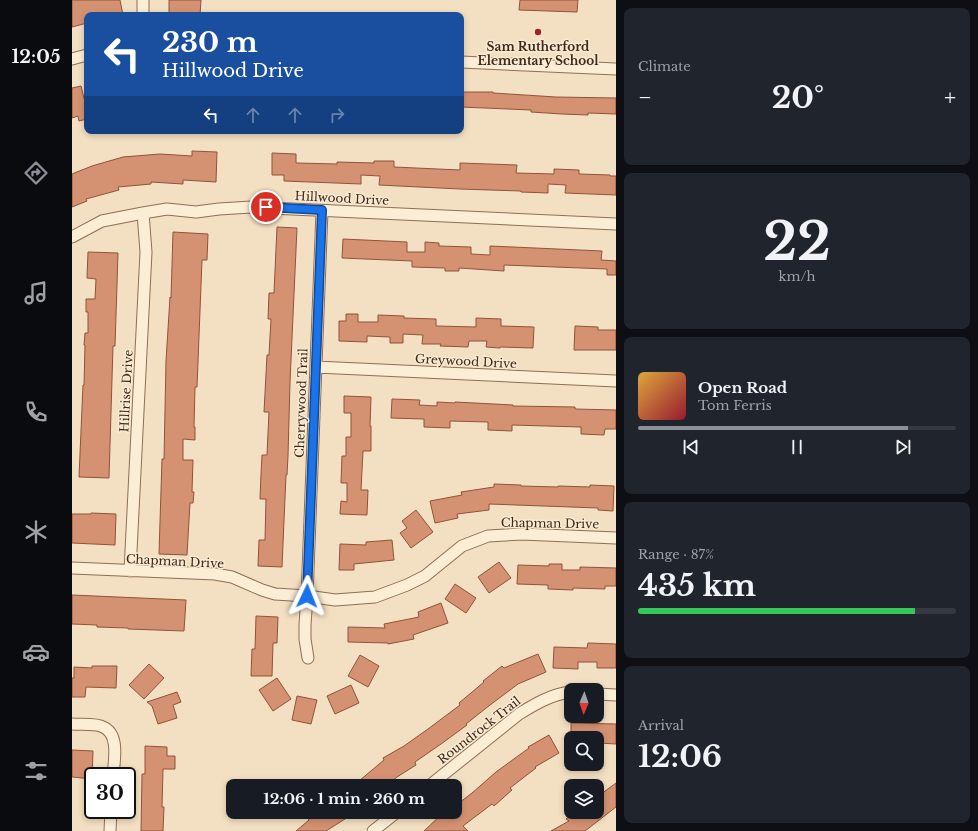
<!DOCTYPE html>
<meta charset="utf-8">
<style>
body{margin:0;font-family:"Libre Baskerville",serif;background:#20242c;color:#f1f3f6;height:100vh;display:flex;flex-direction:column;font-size:15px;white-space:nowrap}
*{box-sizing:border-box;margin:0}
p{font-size:13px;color:#9ea1a6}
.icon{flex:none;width:22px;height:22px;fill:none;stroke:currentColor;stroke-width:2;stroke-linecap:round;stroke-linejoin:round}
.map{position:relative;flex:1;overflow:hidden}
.sheet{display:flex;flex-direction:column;gap:8px;padding:8px;background:#0d0f14;width:362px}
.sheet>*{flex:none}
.top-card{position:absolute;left:12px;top:12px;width:380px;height:122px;border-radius:8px;box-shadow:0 2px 6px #0003;background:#1a4fa0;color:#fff;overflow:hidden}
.needle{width:26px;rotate:182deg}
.controls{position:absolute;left:492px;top:683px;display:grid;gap:8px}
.controls a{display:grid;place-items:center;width:40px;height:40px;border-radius:8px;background:#171b24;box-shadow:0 2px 6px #0003;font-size:20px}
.speed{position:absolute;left:12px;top:767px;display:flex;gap:8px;font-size:20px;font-weight:700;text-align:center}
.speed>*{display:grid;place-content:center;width:52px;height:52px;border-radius:50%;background:#171b24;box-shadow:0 2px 6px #0003;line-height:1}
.speed .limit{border:2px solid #111;border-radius:6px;background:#fff;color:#111}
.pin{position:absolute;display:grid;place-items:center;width:34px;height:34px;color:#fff;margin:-17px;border:2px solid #fff;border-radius:50%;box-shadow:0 1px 4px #0007}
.me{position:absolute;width:44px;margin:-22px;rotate:2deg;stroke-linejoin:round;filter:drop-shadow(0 0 3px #0008)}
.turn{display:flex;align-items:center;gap:14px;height:84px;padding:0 12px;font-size:18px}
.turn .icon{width:52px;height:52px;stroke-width:2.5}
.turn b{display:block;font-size:28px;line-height:34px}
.lanes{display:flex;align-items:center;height:38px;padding:0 12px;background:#0003;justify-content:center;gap:20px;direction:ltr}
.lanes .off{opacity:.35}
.big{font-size:30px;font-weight:800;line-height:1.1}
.sheet .card{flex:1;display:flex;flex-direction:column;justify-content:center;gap:6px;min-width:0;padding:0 14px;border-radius:8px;background:#20242c}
.sheet .dial{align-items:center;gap:0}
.dial b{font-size:52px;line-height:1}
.song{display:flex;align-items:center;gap:12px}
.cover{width:48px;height:48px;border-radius:6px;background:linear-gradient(135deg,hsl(40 70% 55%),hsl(350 70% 35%))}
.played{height:4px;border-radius:2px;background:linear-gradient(90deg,#8c9099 85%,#363941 85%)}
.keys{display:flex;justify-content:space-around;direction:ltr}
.heat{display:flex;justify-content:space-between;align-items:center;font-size:22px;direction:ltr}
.charge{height:6px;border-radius:3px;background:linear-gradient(90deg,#34c759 87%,#363941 0)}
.trip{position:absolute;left:154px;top:779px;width:236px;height:40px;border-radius:8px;background:#171b24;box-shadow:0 2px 6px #0003;font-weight:800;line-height:40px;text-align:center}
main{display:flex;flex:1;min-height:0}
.tab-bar{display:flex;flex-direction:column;width:72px;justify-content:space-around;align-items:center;background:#090b0e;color:#9ea1a6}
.tab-bar .icon{width:28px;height:28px}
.tab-bar .selected{color:#8c9099}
.tab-bar b{font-size:18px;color:#f1f3f6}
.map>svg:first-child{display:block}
</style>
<main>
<nav class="tab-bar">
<b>12:05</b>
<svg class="icon selected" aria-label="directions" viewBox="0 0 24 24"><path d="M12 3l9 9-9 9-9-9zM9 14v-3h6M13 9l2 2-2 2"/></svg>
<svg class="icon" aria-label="music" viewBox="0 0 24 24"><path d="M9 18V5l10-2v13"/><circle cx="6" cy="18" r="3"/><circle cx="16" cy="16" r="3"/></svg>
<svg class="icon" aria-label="phone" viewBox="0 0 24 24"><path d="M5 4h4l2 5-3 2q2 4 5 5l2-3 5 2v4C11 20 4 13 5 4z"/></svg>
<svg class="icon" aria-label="climate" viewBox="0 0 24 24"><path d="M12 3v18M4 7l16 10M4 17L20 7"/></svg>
<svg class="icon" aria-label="car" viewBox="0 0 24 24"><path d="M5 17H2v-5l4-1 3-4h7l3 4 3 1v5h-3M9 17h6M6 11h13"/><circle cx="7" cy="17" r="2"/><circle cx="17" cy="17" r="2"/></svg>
<svg class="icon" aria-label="filters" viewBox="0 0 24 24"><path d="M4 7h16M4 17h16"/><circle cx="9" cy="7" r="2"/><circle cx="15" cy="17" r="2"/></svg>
</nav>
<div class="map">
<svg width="544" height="831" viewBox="0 0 544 831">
<rect width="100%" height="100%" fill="#f3dfc1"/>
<!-- building -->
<path fill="#d59272" stroke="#915339" d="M0 0H48L51 15H15V23L0 27Z
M97 0H129L128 15H97Z
M448 0H506L505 12 447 10Z
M9 86 15 110V119L7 121 6 116 0 118V88Z
M389 92H421V93L484 97 544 98V114L516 113V115L490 114 459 112V110L389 107Z
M120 151 145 152 144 182 111 180V184L79 182V184L46 187 47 190 14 199 15 201 0 207V174L20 166 51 157 88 154 120 156Z
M200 153 224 154V163L265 164V162L302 163V161H322V167L388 170V163L445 165 444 173 482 174V169L507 170V174L538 175V176H544V195L493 193 494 185 476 184V193L449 192V191L388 189 307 185 308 176 289 175V184L212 181V175H200Z
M205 227 225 228 218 382 216 456 215 475H214L210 567 186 566 187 540H193L194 499H188L189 474 190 455H195L197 412H192L195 355H197L199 319H196L197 293H202Z
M101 232 136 234 135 260H130L125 387H123L122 427H123V440L111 439V460H121L120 492H122L121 503H118L115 555 87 554 90 459H92L94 361 98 297 99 298Z
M271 239 335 242V252H353V242L367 243V246L399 247V254L418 255V246L530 251 529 260 544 261V275H535V269L432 265V271L387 268V271H373V268L340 267V261L270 258Z
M16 252 46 253 43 346H41L37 478 7 477 11 385H12L13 345H12L13 333H16V312H14V299H23L24 279 15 278Z
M274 314H286V322H306V315L332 316V318L364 319V326L404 327V318L429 319V326L462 327 461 348 428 347V348L414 347 415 341H397L396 347 368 346 369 344H350L351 335 331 334V343H318V337L295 336V342L267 341V321H274Z
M503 326 526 327V330H544V350H502Z
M272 396 299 397 298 426H299V451H291L289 490H296L295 515 268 514 269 501 275 502V483H269L270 456H274V437H279V413H272Z
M320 399 348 400 347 405 365 406V402L383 403V402L441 405V406L503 407V409L544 410V429H533L532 435 509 434V427L440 425V431L416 430V422L378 421V428L352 427V419L319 418Z
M422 484 449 485V486L486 487V486L518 487V485L542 486 541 511 526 510V508L417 504V510L385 514 386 518 363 523 358 501 390 495 389 492 422 487Z
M344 510 361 532 339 548 328 533 335 528 330 521Z
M19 513 44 514 43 545 0 543V514H19Z
M320 540 322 560 282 564V570H267L268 544 294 545V542Z
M427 562 439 578 417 593 406 577Z
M477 564H490V570H508V567L544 568V586H533V589L501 588V590L476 589V585L445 584 446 565 477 566Z
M383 584 404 598 394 613 373 599Z
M0 595 114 600 112 631 56 629V628L25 627V625L0 624Z
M369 603 376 623 341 635 342 639 316 644V643L276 642V627L313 628 312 624 347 617 346 612Z
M184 616 206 617 205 643H201L200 676H179L180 649H183Z
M516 643 544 644V668H525V662H506V669L481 668 482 647 515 648Z
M466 654 474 672 446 684 418 705 394 724 395 725 369 744 343 762 344 765 325 777 314 786H281L312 760 311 758 332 746 356 729 388 705 387 703 412 682 411 681 430 666 432 668Z
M288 655 307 666 296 687 276 676Z
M77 664 92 678 72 699 57 685Z
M20 666H45L44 688 14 687 13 697H0V678H2V667L20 668Z
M205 678 219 699 201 711 187 690Z
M279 685 287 703 263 714 255 696Z
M105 692 109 702 101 705 105 718 86 724 80 706 75 702Z
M225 696 245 700 239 724 220 720Z
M499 723 544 724V744L527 743V738H499Z
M477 735 487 753 463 767 464 768 438 788 440 790 422 806 420 804 391 826 396 831H352L372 812H383V806L400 793 424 772 457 748 456 747Z
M73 746 95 747V756H103V769H91L90 807H92L91 831H69L70 774H73Z
M0 750 21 751 20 779 0 777Z
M544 783V807L513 831H479L497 821 494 819 503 812H525V797Z
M243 812H284L254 831H224L237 820 235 817Z"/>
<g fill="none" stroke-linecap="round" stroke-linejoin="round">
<defs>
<path id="minor" d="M71 15V0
M0 59 15 55
M389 62 544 69
M0 237 30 221 71 213 95 209 124 212 147 209 179 207 544 224
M244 367 544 381
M0 568 143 574 160 577 190 590 203 594 235 596 263 600 303 597 335 585 353 576 390 546 416 536 450 534 544 538
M58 571 74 252 71 213
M236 658 233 639V625L235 596 250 211
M525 694 544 695
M0 724C9 725 24 723 31 727 48 734 42 761 41 776
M357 786 447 714C463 704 480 694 499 692
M38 831 39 810
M301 831 325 812"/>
</defs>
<!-- minor casing -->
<use href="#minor" stroke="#8f6e56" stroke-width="13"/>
<!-- minor -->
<use href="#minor" stroke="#fcedd5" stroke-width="11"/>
</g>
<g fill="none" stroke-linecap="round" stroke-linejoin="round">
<defs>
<path id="route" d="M194 207 250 210 235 596"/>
</defs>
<!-- route casing -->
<use href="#route" stroke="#114b97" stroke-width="10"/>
<!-- route -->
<use href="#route" stroke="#1a73e8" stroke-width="7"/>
</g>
<!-- markers -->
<circle fill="#a51f2d" stroke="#f9ead1" stroke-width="1.5" cx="466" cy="32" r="4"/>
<g text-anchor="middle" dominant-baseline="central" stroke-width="3" stroke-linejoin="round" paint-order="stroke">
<!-- poi labels -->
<g font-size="12" font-weight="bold" fill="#3d291c" stroke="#f9ead1">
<text x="466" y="46">Sam Rutherford<tspan x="466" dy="14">Elementary School</tspan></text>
</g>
<!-- street labels -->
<g font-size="12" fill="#3d291c" stroke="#f9ead1">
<text transform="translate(270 198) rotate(3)">Hillwood Drive</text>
<text transform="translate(394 361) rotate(3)">Greywood Drive</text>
<text transform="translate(54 391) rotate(-87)">Hillrise Drive</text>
<text transform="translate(229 403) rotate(-88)">Cherrywood Trail</text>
<text transform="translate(478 523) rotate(1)">Chapman Drive</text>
<text transform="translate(103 561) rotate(3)">Chapman Drive</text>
<text transform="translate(407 730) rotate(-38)">Roundrock Trail</text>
</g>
</g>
</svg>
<div class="controls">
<a><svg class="needle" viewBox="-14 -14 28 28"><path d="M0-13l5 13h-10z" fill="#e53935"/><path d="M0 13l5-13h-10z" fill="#9ea1a6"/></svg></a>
<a><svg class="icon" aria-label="search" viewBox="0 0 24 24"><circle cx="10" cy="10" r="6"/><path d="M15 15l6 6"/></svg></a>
<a><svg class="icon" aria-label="layers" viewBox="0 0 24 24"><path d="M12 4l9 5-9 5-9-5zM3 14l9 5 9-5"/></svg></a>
</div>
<div class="speed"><div class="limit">30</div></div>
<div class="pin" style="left:194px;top:207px;background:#d93025"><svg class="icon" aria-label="arrive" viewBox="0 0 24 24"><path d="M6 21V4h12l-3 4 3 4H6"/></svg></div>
<svg class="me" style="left:235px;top:596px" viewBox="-20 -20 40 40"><path d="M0-17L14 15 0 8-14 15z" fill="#1a73e8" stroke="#fff" stroke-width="4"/></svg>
<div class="trip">12:06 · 1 min · 260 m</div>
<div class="top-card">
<div class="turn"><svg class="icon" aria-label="left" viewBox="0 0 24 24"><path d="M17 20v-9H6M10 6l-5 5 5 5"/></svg><div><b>230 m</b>Hillwood Drive</div></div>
<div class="lanes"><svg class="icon" aria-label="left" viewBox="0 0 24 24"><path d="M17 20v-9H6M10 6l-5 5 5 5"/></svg><svg class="icon off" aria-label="ahead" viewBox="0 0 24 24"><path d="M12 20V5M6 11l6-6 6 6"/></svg><svg class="icon off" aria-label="ahead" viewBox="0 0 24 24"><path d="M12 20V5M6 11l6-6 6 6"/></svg><svg class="icon off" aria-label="right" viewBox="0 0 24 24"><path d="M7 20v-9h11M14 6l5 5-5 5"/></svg></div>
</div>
</div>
<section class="sheet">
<div class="card"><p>Climate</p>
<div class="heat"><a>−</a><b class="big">20°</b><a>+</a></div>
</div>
<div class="card dial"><b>22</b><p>km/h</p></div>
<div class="card">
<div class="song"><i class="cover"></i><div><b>Open Road</b><p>Tom Ferris</p></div></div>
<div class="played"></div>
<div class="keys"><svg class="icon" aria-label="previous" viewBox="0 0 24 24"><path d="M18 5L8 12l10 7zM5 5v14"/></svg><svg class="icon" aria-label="pause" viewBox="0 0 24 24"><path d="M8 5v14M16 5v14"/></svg><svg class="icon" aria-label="next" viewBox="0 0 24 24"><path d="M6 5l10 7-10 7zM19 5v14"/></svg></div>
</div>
<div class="card"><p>Range · 87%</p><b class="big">435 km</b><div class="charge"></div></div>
<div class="card"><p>Arrival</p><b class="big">12:06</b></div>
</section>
</main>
